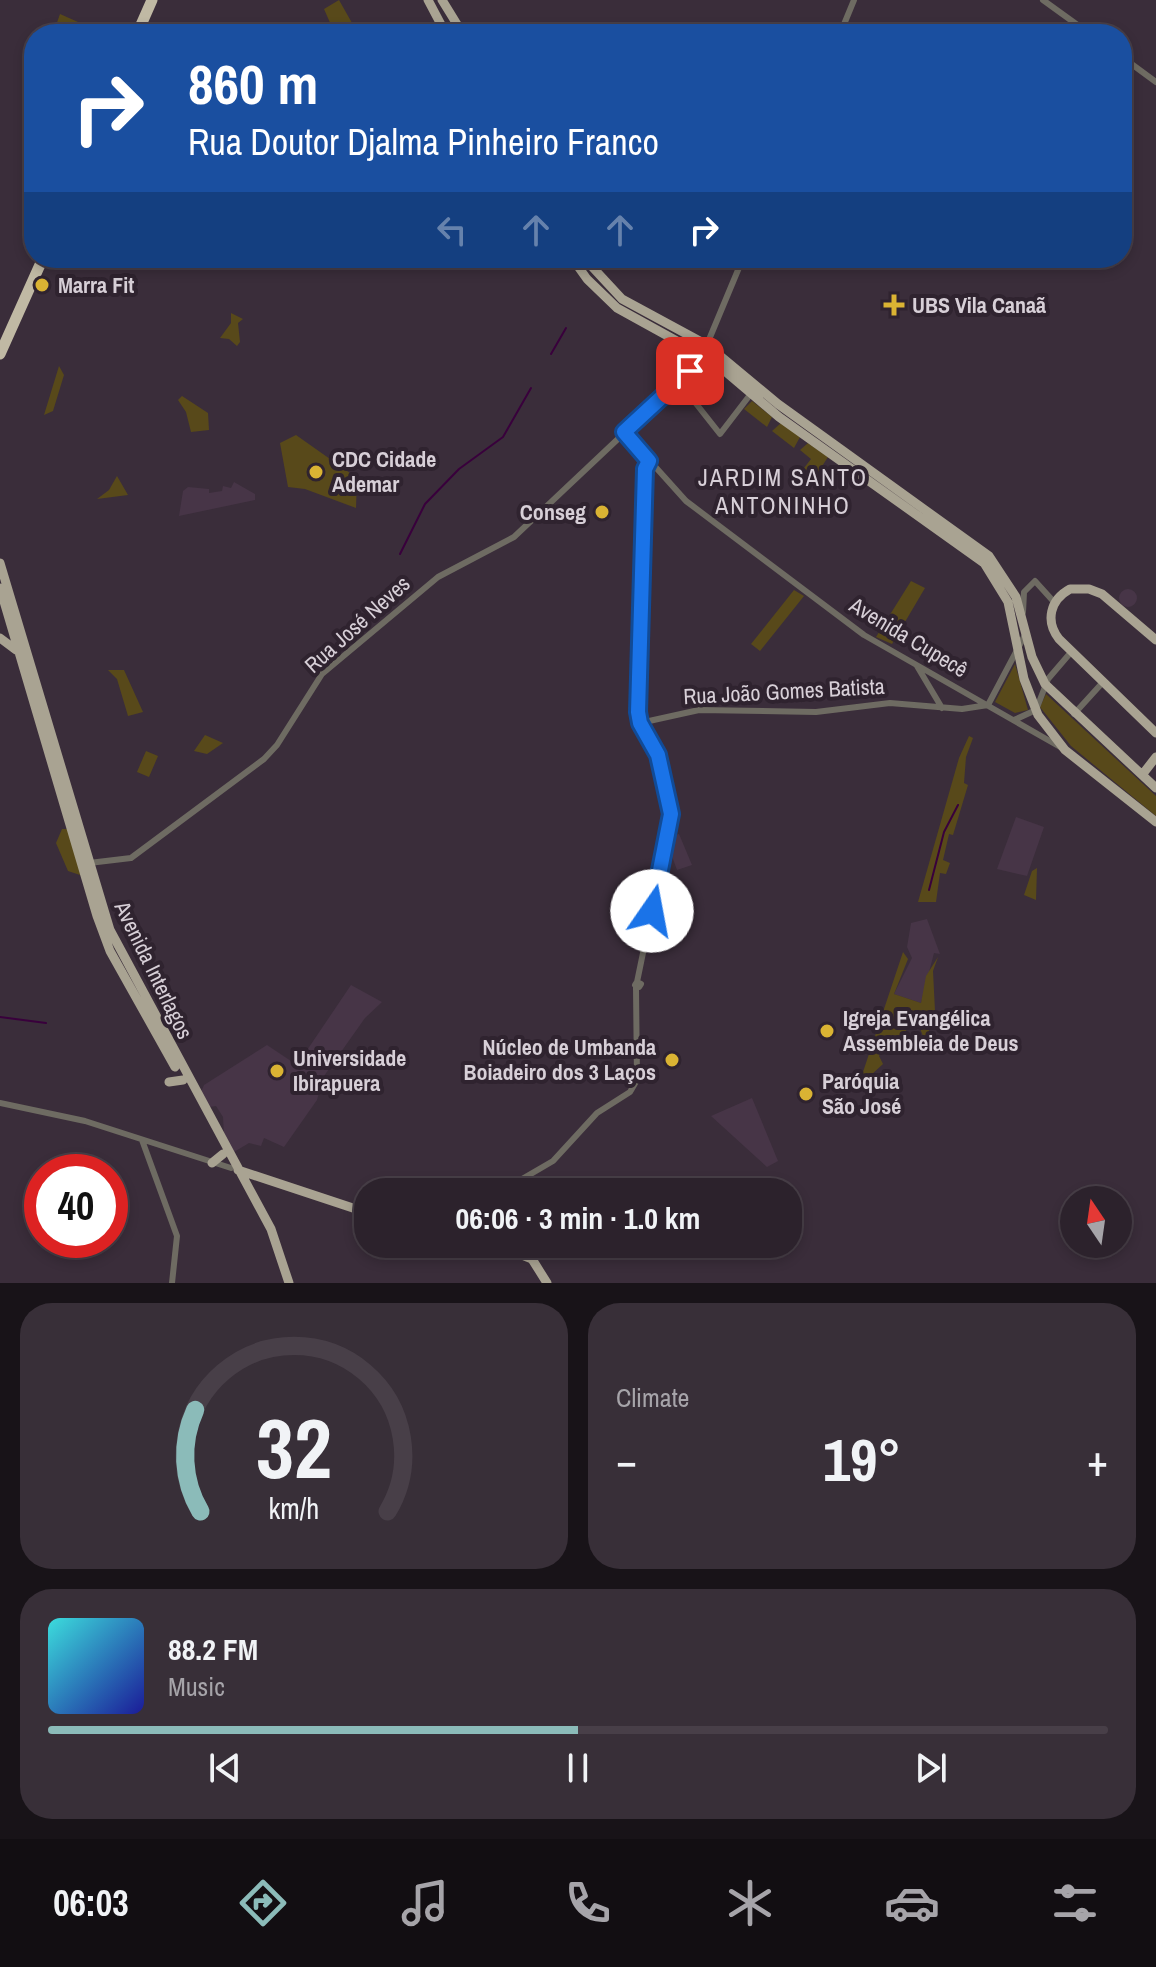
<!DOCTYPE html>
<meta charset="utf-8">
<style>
body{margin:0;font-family:"Archivo Narrow",sans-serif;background:#382f38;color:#f1f3f6;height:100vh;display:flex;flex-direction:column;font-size:30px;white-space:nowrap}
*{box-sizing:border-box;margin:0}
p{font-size:26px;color:#a6a4a9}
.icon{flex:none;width:44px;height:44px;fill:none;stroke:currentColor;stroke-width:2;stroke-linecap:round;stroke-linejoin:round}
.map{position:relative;height:1283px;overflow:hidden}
.panel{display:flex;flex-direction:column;gap:20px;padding:20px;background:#181318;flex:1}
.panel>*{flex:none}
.top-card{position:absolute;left:24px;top:24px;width:1108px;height:244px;border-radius:32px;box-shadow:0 4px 12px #0003,0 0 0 2px #483f48;background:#1a4fa0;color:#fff;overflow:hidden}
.needle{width:52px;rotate:347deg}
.fabs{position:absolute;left:1060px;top:1186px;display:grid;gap:16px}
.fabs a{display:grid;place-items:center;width:72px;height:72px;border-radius:50%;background:#2c222c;box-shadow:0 4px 12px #0003,0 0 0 2px #483f48;font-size:40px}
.speed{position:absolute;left:24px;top:1154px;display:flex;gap:16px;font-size:40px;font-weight:700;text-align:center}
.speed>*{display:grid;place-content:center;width:104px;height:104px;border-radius:50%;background:#2c222c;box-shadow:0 4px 12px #0003,0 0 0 2px #483f48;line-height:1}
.speed .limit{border:12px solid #d22;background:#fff;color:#111}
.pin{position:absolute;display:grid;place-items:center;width:68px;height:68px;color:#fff;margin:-34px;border-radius:16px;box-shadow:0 4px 12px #0006}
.me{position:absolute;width:88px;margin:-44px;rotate:12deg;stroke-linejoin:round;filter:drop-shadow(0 0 6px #0008)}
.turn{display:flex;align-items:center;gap:28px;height:168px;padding:0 32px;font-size:36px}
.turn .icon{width:104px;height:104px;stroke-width:2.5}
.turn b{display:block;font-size:56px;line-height:68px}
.lanes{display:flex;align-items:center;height:76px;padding:0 32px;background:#0003;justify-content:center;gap:40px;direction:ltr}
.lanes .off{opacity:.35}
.big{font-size:60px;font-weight:800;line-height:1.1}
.panel .tile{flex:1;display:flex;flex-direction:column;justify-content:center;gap:12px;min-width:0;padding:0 28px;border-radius:32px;background:#382f38}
.panel .dial{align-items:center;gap:0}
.dial svg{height:208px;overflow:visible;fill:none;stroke:#483f48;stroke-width:7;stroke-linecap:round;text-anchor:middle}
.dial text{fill:#f1f3f6;stroke:none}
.song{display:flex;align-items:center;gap:24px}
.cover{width:96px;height:96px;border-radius:12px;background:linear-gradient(135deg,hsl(180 70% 55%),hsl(240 70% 35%))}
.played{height:8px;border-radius:4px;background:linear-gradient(90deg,#8bbbb9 50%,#483f48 50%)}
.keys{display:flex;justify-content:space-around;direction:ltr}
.heat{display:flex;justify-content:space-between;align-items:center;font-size:44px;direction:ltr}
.panel .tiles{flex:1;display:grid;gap:20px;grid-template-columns:1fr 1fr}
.tile:last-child{grid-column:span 2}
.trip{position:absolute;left:354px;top:1178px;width:448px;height:80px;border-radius:32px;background:#2c222c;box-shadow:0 4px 12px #0003,0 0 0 2px #483f48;font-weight:800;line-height:80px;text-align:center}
.tabs{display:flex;height:128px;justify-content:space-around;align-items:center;background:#120e12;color:#a6a4a9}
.tabs .icon{width:56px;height:56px}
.tabs .on{color:#8bbbb9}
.tabs b{font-size:36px;color:#f1f3f6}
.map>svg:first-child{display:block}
</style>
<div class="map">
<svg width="1156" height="1283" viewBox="0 0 1156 1283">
<rect width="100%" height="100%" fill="#3a2d3a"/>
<!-- built -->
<path fill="#473547" d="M234 482 255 494V500L179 516 183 491 188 487 209 489V493L222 491 223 486 231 488Z
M1119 598a9 9 0 1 1 18 0a9 9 0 1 1-18 0Z
M1016 817 1044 827 1027 876 997 869Z
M679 834 692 865 677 870 669 848 672 836Z
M927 919 940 954 934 953 921 1003 894 994 912 958 907 947 911 923Z
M351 985 382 1002 365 1018 324 1076 317 1100 284 1147 264 1138 261 1146 249 1143 234 1152 224 1134 223 1117 216 1106 209 1107 201 1092 204 1085 267 1045 297 1065Z
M752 1098 778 1161 767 1167 711 1116Z"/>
<!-- green -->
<path fill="#58491a" d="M339 0 356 30 335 34 324 9Z
M60 14 87 26 84 34H53Z
M231 313 243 319 238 323 240 342 237 346 229 339 220 338 231 323Z
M59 366 64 375 53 411 44 415Z
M182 396 208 413 209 430 191 432 186 412 178 400Z
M752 401 772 417 767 427 744 409Z
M781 423 800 437 794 448 772 431Z
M296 435 357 478 356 508 305 489 288 487 280 443Z
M808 443 828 457 815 477 804 468 811 459 800 450Z
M117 476 128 495 97 499 109 490Z
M911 581 925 588 892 644 876 637Z
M794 590 804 596 760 651 751 644Z
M1015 664 1028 710 1015 713 995 702Z
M108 670H124L143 712 128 716 117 679Z
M1046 694 1156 796V816L1071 746 1040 707Z
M205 735 223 743 207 754 194 751Z
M969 736 973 738 966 757 964 783 968 785 953 835 949 834 943 860 950 863 946 874 940 873 936 902H918L959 758Z
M146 751 158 756 149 777 137 772Z
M62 829H70L83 876 68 871 56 843Z
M1037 868 1036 900 1024 895 1032 871Z
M903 952 908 959 894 994 921 1003 926 976 938 957 933 971 935 1011 924 1013 925 1020 930 1022 927 1046 919 1026 911 1024 895 1045 889 1040 879 1056 883 1064 858 1087Z"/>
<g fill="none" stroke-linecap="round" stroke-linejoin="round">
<!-- stream -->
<path stroke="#39003c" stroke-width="2" d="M551 354 566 328
M400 554 425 504 459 469 503 437 531 388
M929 890 944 832 958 805
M0 1017 46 1023"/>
<!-- minor -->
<path stroke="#6e6b62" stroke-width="6" d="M1043 0 1090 34
M840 34 854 0
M1122 57 1156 82
M679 382 720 434 753 391
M624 432 686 501 864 635 1062 748
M1023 612 1024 592 1035 581 1054 602
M917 666 942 708
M988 705 1026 633
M1074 714 1104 681
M1014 720 1036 710 1048 679 1072 651
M640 723 699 710 816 712 890 703 962 709 988 705
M89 863 131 858 264 759 277 745 322 674 438 577 514 537 690 371 703 354 743 258
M637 982 671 817 658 755 640 723 638 712 645 469 649 461
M637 982 641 984 639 987 635 985Z
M0 1103 85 1121 231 1168
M142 1140 177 1236 172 1283
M500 1192 553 1161 597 1113 630 1092 637 1080 636 987"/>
<!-- major -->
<path stroke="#a9a392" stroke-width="9" d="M428 0 446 34
M442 0 463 34
M572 258 587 279 617 308 713 361 779 417 984 563 1008 602 1024 679 1038 715 1065 750 1156 822
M584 258 622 299 707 345 778 404 989 556 1016 597 1032 657 1045 684 1156 788
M0 563 110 930 271 1229 289 1283
M0 588 97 916 110 951 175 1067
M0 638 16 650
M1156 640 1102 594 1089 589H1070C1050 600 1045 621 1059 639L1156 733
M1142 775 1156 757
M169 1082 183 1080
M212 1163 223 1154
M238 1170 368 1213
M495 1244 532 1259 547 1283"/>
<!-- highway -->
<path stroke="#c0b9a4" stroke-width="11" d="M137 34 152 0
M0 354 43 258"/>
</g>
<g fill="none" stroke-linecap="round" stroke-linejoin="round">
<defs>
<path id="route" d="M652 911 671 814 658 755 640 723 638 712 645 469 649 461 624 432 690 371"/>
</defs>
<!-- route casing -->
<use href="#route" stroke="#114b97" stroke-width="20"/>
<!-- route -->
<use href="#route" stroke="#1a73e8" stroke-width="14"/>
</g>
<!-- markers -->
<g fill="#dab333" stroke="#2f232f" stroke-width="3">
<circle cx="42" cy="285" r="8"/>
<path d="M890 293h8v8h8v8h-8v8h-8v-8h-8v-8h8z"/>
<circle cx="316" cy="472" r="8"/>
<circle cx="602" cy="512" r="8"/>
<circle cx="827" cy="1031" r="8"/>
<circle cx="672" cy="1060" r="8"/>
<circle cx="277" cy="1071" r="8"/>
<circle cx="806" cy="1094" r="8"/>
</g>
<g text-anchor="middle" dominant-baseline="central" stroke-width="8" stroke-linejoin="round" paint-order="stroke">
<!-- poi labels -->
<g font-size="22" font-weight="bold" fill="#d7cfd7" stroke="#2f232f" text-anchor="start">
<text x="58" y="285">Marra Fit</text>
<text x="912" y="305">UBS Vila Canaã</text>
<text x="332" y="459">CDC Cidade<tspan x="332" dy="25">Ademar</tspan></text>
<text x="586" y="512" text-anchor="end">Conseg</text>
<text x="843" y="1018">Igreja Evangélica<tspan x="843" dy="25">Assembleia de Deus</tspan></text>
<text x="656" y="1047" text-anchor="end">Núcleo de Umbanda<tspan x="656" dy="25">Boiadeiro dos 3 Laços</tspan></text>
<text x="293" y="1058">Universidade<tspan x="293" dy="25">Ibirapuera</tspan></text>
<text x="822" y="1081">Paróquia<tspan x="822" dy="25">São José</tspan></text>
</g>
<!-- street labels -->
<g font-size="22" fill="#d7cfd7" stroke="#2f232f">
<text transform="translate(357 624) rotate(-42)">Rua José Neves</text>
<text transform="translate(909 637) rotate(31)">Avenida Cupecê</text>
<text transform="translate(784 691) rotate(-3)">Rua João Gomes Batista</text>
<text transform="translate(154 970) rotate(64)">Avenida Interlagos</text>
</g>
<!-- neighbourhood labels -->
<g font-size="24" letter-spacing="2" fill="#d7cfd7" stroke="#2f232f">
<text x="783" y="477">JARDIM SANTO<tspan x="783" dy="28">ANTONINHO</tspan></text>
</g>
</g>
</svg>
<div class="fabs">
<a><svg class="needle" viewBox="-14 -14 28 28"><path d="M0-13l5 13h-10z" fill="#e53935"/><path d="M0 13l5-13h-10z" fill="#a6a4a9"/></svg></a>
</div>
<div class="speed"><div class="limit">40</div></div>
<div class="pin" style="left:690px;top:371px;background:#d93025"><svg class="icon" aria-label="arrive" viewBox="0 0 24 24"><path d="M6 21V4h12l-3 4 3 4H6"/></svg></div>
<svg class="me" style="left:652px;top:911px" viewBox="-20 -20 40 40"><circle r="19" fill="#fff"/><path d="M0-13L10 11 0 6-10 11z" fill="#1a73e8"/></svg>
<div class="trip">06:06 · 3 min · 1.0 km</div>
<div class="top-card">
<div class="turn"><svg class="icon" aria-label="right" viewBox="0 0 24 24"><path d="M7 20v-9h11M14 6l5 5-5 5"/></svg><div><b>860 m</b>Rua Doutor Djalma Pinheiro Franco</div></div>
<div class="lanes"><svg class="icon off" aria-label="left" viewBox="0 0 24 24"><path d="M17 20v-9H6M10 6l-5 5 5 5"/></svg><svg class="icon off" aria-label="ahead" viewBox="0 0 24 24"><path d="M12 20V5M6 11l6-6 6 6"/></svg><svg class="icon off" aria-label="ahead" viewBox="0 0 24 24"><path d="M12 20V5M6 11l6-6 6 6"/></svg><svg class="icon" aria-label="right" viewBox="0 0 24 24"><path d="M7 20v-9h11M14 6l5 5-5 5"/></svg></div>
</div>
</div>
<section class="panel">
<div class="tiles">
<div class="tile dial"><svg viewBox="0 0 100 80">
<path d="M14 69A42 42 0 1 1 86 69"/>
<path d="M14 69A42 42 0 0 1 12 30" stroke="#8bbbb9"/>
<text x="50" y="56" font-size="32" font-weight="700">32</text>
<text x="50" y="72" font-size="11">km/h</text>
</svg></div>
<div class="tile"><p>Climate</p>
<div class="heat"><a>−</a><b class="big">19°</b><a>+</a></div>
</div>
<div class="tile">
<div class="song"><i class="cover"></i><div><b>88.2 FM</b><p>Music</p></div></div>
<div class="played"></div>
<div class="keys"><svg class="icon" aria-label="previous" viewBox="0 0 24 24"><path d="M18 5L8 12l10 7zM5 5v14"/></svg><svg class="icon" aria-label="pause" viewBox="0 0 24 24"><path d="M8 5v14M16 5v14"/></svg><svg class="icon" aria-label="next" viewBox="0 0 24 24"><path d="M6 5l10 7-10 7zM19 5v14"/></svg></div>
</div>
</div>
</section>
<nav class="tabs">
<b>06:03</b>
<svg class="icon on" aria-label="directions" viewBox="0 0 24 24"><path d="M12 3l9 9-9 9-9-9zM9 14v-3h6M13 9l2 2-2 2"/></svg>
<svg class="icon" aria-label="music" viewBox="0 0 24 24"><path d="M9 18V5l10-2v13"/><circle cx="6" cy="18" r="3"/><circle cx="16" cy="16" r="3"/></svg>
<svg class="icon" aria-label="phone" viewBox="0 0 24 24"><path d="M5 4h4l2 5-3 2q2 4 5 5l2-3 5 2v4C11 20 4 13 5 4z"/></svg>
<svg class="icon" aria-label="climate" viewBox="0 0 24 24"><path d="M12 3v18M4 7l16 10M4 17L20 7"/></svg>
<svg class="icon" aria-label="car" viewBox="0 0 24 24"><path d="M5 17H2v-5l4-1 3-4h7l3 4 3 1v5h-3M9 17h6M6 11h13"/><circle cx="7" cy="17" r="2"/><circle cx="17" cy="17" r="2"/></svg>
<svg class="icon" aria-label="filters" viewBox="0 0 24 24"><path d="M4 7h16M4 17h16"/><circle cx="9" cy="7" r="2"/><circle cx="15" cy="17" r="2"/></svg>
</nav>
